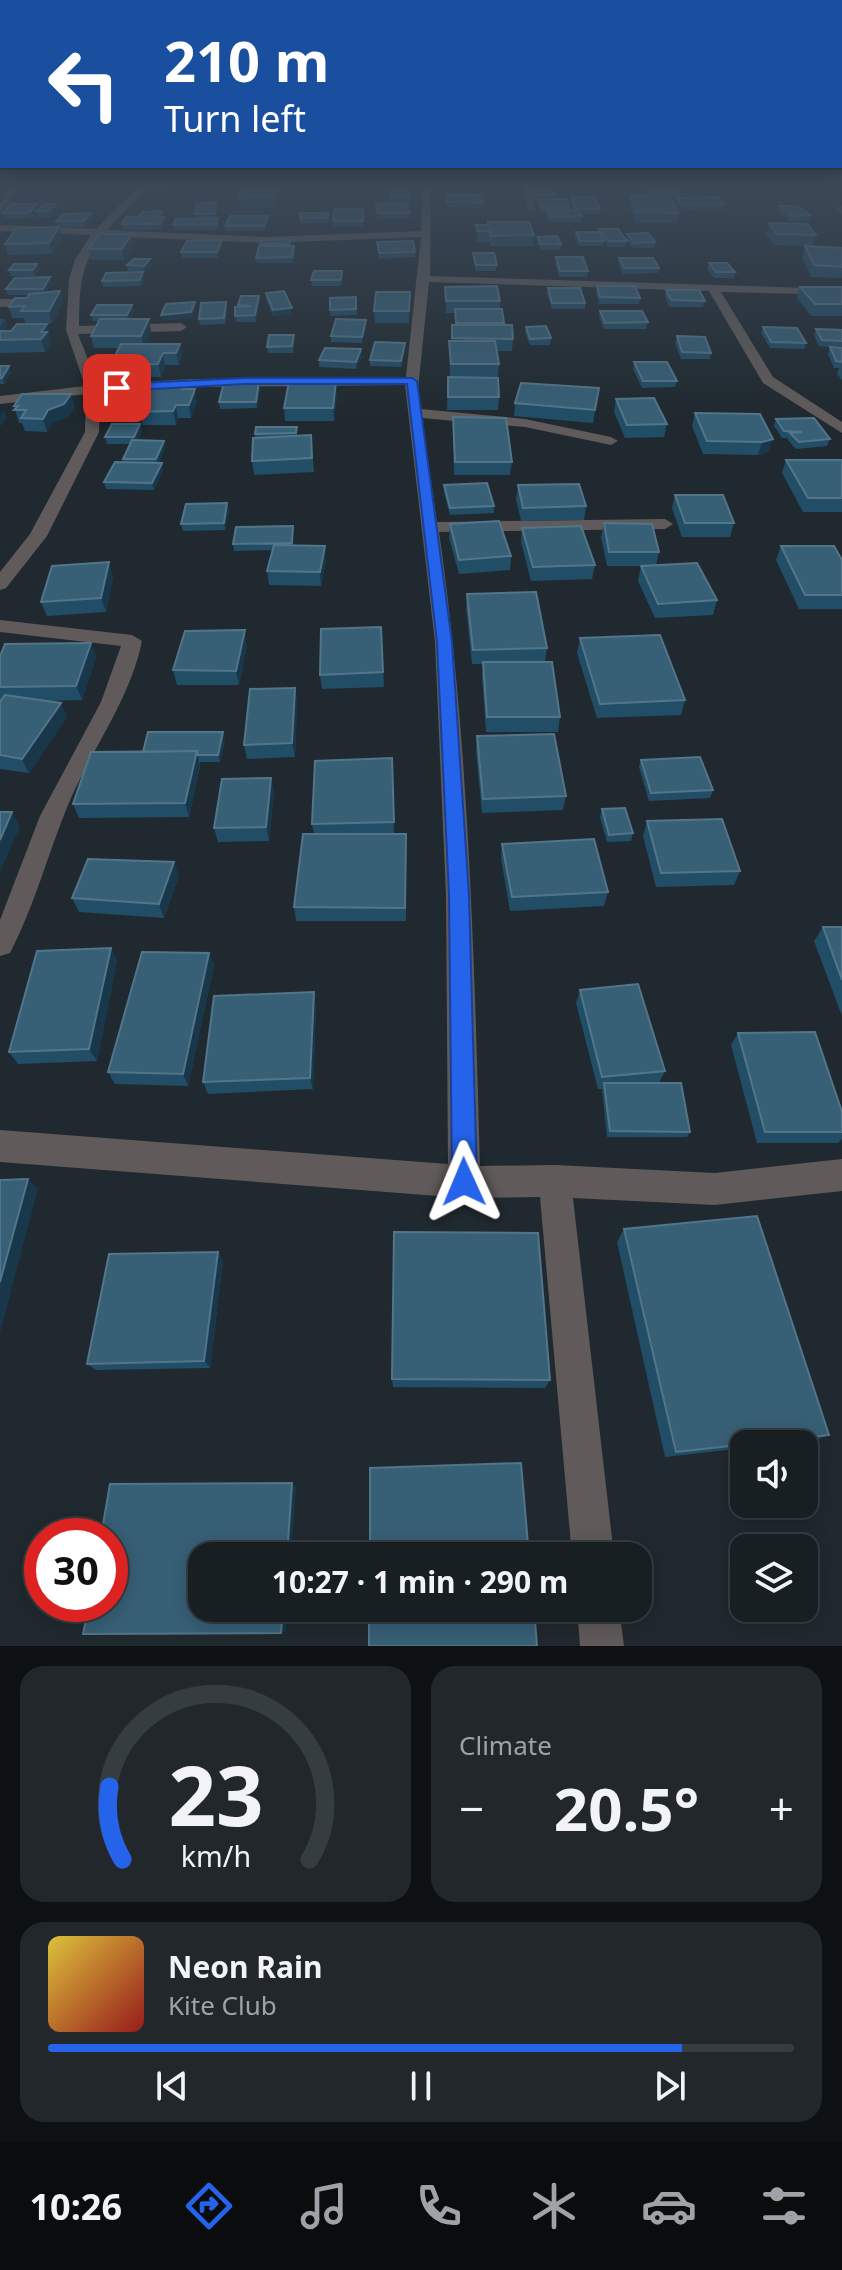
<!DOCTYPE html>
<meta charset="utf-8">
<style>
body{margin:0;font-family:"Noto Sans",sans-serif;background:#21272b;color:#f1f3f6;height:100vh;display:flex;flex-direction:column;font-size:30px;white-space:nowrap}
*{box-sizing:border-box;margin:0}
p{font-size:26px;color:#9fa2a6}
.icon{flex:none;width:44px;height:44px;fill:none;stroke:currentColor;stroke-width:2;stroke-linecap:round;stroke-linejoin:round}
.map{position:relative;height:1646px;overflow:hidden}
.details{display:flex;flex-direction:column;gap:20px;padding:20px;background:#0d1113;flex:1}
.details>*{flex:none}
.guide{position:absolute;left:0px;top:0px;width:842px;height:168px;box-shadow:0 4px 20px #0003,0 0 0 2px #363d41;background:#1a4fa0;color:#fff;overflow:hidden}
.fabs{position:absolute;left:730px;top:1430px;display:grid;gap:16px}
.fabs a{display:grid;place-items:center;width:88px;height:88px;border-radius:16px;background:#181f23;box-shadow:0 4px 20px #0003,0 0 0 2px #363d41;font-size:40px}
.speed{position:absolute;left:24px;top:1518px;display:flex;gap:16px;font-size:40px;font-weight:700;text-align:center}
.speed>*{display:grid;place-content:center;width:104px;height:104px;border-radius:50%;background:#181f23;box-shadow:0 4px 20px #0003,0 0 0 2px #363d41;line-height:1}
.speed .limit{border:12px solid #d22;background:#fff;color:#111}
.pin{position:absolute;display:grid;place-items:center;width:68px;height:68px;color:#fff;margin:-34px;border-radius:16px;box-shadow:0 4px 12px #0006}
.me{position:absolute;width:88px;margin:-44px;rotate:359deg;stroke-linejoin:round;filter:drop-shadow(0 0 6px #0008)}
.turn{display:flex;align-items:center;gap:28px;height:168px;padding:0 32px;font-size:36px}
.turn .icon{width:104px;height:104px;stroke-width:2.5}
.turn b{display:block;font-size:56px;line-height:68px}
.big{font-size:60px;font-weight:700;line-height:1.1}
.details .tile{flex:1;display:flex;flex-direction:column;justify-content:center;gap:12px;min-width:0;padding:0 28px;border-radius:24px;background:#21272b}
.details .dial{align-items:center;gap:0}
.dial svg{height:208px;overflow:visible;fill:none;stroke:#363d41;stroke-width:7;stroke-linecap:round;text-anchor:middle}
.dial text{fill:#f1f3f6;stroke:none}
.song{display:flex;align-items:center;gap:24px}
.cover{width:96px;height:96px;border-radius:12px;background:linear-gradient(135deg,hsl(50 70% 55%),hsl(0 70% 35%))}
.played{height:8px;border-radius:4px;background:linear-gradient(90deg,#2563eb 85%,#363d41 85%)}
.keys{display:flex;justify-content:space-around;direction:ltr}
.heat{display:flex;justify-content:space-between;align-items:center;font-size:44px;direction:ltr}
.details .tiles{flex:1;display:grid;gap:20px;grid-template-columns:1fr 1fr}
.tile:last-child{grid-column:span 2}
.trip{position:absolute;left:188px;top:1542px;width:464px;height:80px;border-radius:24px;background:#181f23;box-shadow:0 4px 20px #0003,0 0 0 2px #363d41;font-weight:700;line-height:80px;text-align:center}
.dock{display:flex;height:128px;justify-content:space-around;align-items:center;background:#0a0c0e;color:#9fa2a6}
.dock .icon{width:56px;height:56px}
.dock .current{color:#2563eb}
.dock b{font-size:36px;color:#f1f3f6}
.map>svg:first-child{display:block}
</style>
<div class="map">
<svg width="842" height="1646" viewBox="0 0 842 1646">
<rect width="100%" height="100%" fill="#20292f"/>
<g fill="none" stroke-linecap="round" stroke-linejoin="round">
<!-- street -->
<path fill="#605b5a" fill-rule="evenodd" d="M14 184H23L0 212V203Z
M141 184H150L107 230 266 237 421 231 423 184H431L430 276 842 289V295L721 292 773 377 842 422V433L763 383 709 291 429 282 418 389 421 409 525 419 611 437 618 441 611 445 525 427 422 418 437 522 665 519 673 524 665 529 439 532C469 742 474 954 480 1166L555 1165 715 1173 842 1159V1191L715 1205 573 1198 614 1556H572L540 1197 464 1198 0 1162V1130L448 1164 446 895 435 642 405 385 190 387 100 393 99 432 47 536 6 588 0 590V572L30 534 85 432 86 394 0 404V396L85 386 66 330 69 279 75 260 91 235 0 231V225L96 229ZM101 236 266 243 421 237 406 377 190 379 98 385 78 334 181 331 187 327 181 323 79 326C80 286 79 271 101 236Z
M522 184H531L535 211 527 209Z
M0 299H42L48 302 42 305 0 307Z
M0 620 132 635 142 641C130 699 95 744 71 798 49 849 36 903 10 953L0 956V920L40 816 101 702 121 646 0 632Z
M577 1608H619L624 1646H580Z"/>
</g>
<!-- wall -->
<path fill="#224d67" d="M147 184H170L167 192H147L146 187Z
M335 184 332 190H306V185Z
M543 184H576V187L544 186Z
M638 184H674L681 193 680 198 725 204 723 209 682 210 676 203 677 198H671L679 213 677 223H636L629 206 630 196H645L640 189V185Z
M697 184H717L716 187 701 188Z
M530 187 555 195 554 199 569 208V210H574L571 202V197L600 209V214H581V222H549L546 216 547 213H540L539 200H534L530 192Z
M276 188H278L279 197 275 207 240 208 239 198Z
M389 190 410 197V202L391 203Z
M448 194 483 195 482 208 447 207Z
M37 204 38 209 30 218H4L2 213Z
M376 204 410 213V218L378 219Z
M779 206 810 215 809 221H790L777 212Z
M838 206H842V215L837 211Z
M217 208 216 218 219 224 216 230H174L173 225 196 218 195 214Z
M57 209 51 217H38L37 211Z
M363 209V226L334 227 333 221Z
M91 213 92 219 86 227H59L62 237 52 254 8 255 5 244 57 227 56 221Z
M300 213H328V223L300 224Z
M164 217 165 222 161 230H123L122 224Z
M269 221 265 231H226L225 226Z
M488 222 534 235 533 246H490L489 242H477L476 225H487Z
M769 223 816 235 813 246 774 245 766 234Z
M599 229 626 239 627 234 655 242 654 248H633L627 241 626 247H607L604 242 603 246H579L575 238 576 232H599Z
M537 237 561 244V250H541L537 242Z
M290 239 291 246 295 251 293 263H257L256 258 260 244Z
M377 242 415 252V257L379 259Z
M134 244 124 260H91L88 249Z
M222 246 218 258H182L181 252Z
M805 246 842 248V278L811 277 802 257Z
M473 253 497 265 496 271H476L473 259Z
M556 257 588 271 587 277H559L555 262Z
M619 258 659 268 658 273 623 274 618 264Z
M150 259 152 265 145 272 128 271 127 265Z
M709 263 735 272 734 278H714L707 269Z
M9 270H39L34 276H11Z
M342 271 341 286H312L311 280Z
M50 277 52 283 45 293 60 291 63 303 52 323H25L24 318H12L9 307 27 298 29 295H8L6 289Z
M145 278 141 286 103 287 102 281Z
M597 286 640 298 639 304H599L596 292Z
M445 287 500 301V309L504 325 513 339 512 351H497L499 364 498 377H450L449 341H451L452 325H455V313H446Z
M800 287H842V316H811L797 298Z
M548 288 585 303V309H552L547 294Z
M666 290 705 301 703 307H669L665 296Z
M410 292 409 323H375L374 311Z
M266 293 292 308V314L273 316 266 299Z
M356 297 357 315 330 316V298Z
M226 302 227 308 225 324 200 325 199 319Z
M259 302 256 322H236L235 316 238 305Z
M132 305 134 311 130 319 151 331 145 344H180L182 356 179 365H165L161 377H113L110 365 119 348H94L91 336 99 321H93L91 315Z
M600 311 648 322 646 329H604L599 317Z
M0 319H5L7 325 2 331 50 336 49 338 51 344 45 352 0 353Z
M366 326 362 343 331 342V336Z
M526 327 551 338 550 345H530L525 333Z
M763 327 806 343 804 349 770 348 761 333Z
M816 329 842 330V348L819 346 814 335Z
M677 336 711 353 710 359H681L675 343Z
M294 341 293 353H268L267 347Z
M405 343V350L401 367 370 366V360Z
M830 347 842 348V380L837 374 839 368H834L828 354Z
M362 356 356 369 319 367V360Z
M634 362 677 381 675 387 642 388 633 369Z
M0 366 11 373 4 384H0Z
M448 377 499 397 498 410H447Z
M184 384 185 389 197 402 191 418H178L176 425H143L140 412Z
M260 388 257 408 220 409 219 402Z
M599 388 593 423 514 416 515 403Z
M337 394 334 421H285L284 408Z
M616 399 667 424 664 437 625 438 614 412Z
M14 406 75 407 68 417 52 423 47 432 25 431 22 423H19Z
M695 413 773 439 768 452 758 455 703 454 692 426Z
M453 417 512 462 510 475H454Z
M776 419 830 439 827 446 796 449 788 440V438H782L774 426Z
M140 424 142 431 137 440 164 441 165 448 159 463H162L163 470 154 490 106 489 104 482 124 463 123 459 130 444H107L105 437Z
M297 427V436L311 435 314 472 254 475 252 461 255 434Z
M786 460H842V512H803L782 473Z
M444 485 494 506V513L450 515 444 492Z
M518 485 586 506 584 520 521 521 516 499Z
M675 495 734 523 730 537H682L672 508Z
M227 503 229 511 225 530 183 531 181 524Z
M604 523 659 552 656 565 717 600 713 615 655 618 638 581 641 566H607L601 537Z
M450 524 511 556 510 570 459 574 449 538Z
M293 526V546L326 560 321 586 269 585 267 571 272 550 234 551 233 544Z
M522 528 595 565 592 579 531 581 521 542Z
M781 546 842 560V609H799L776 560Z
M113 577 106 612 47 616 41 602Z
M467 594 547 648 545 662 560 717 558 732H486L482 677 483 664H472L466 608Z
M381 627 384 687 322 689 320 675Z
M580 638 685 700 681 715 597 718 577 653Z
M91 643 96 657 82 700 48 701 67 717 29 773 0 769V656Z
M247 645 239 685H177L173 670Z
M295 688 297 702 295 757 247 759 244 745Z
M477 736 566 796 563 810 482 813 476 751Z
M225 740 220 762H200V766L189 817 79 818 73 804 143 752Z
M392 758 394 834H406V921H296L294 907 314 834 312 824Z
M641 760 713 790 710 798 649 801 639 767Z
M274 792 269 841 218 842 214 828Z
M602 809 633 833 631 841 607 842 600 817Z
M647 821 740 871 734 885 656 887 643 836Z
M502 844 608 892 604 906 510 911 501 858Z
M179 876 164 918 79 912 72 898Z
M823 927H842V1016L814 941Z
M111 948 117 961 97 1061 18 1064 9 1052Z
M209 953 214 966 188 1086 115 1084 108 1072Z
M580 990 665 1071 659 1083 690 1132 687 1137H607L602 1089H598L576 1003Z
M316 1005 313 1089 208 1094 203 1082Z
M738 1033 842 1132V1139L838 1143H757L731 1045Z
M624 1229 829 1435 812 1441 783 1444H744V1448L665 1457 617 1242Z
M218 1252 223 1261 210 1368 96 1370 87 1364Z
M392 1379 550 1380 545 1388 393 1387Z"/>
<!-- shaded-wall -->
<path fill="#18374a" d="M278 188 279 197 275 207 274 197Z
M37 204 38 209 30 218 29 213Z
M56 204 57 209 51 217 49 211Z
M91 213 92 219 86 227 84 221Z
M268 216 269 221 265 231 264 226Z
M164 217 165 222 161 230 160 224Z
M59 227 62 237 52 254 49 243Z
M132 234 134 244 124 260 122 249Z
M222 240V246L218 258 217 252Z
M150 259 152 265 145 272 144 266Z
M37 264 39 270 34 276 33 270Z
M143 272 145 278 141 286 140 280Z
M50 277 52 283 44 295 43 289Z
M60 291 63 303 52 323 49 311Z
M259 296V302L256 322 255 315Z
M195 302 196 308 192 318 162 321 161 315Z
M132 305 134 311 129 321 127 315Z
M292 308V314L273 316V310Z
M5 319 7 325 0 335V326Z
M149 319 151 331 143 348 141 336Z
M366 320V326L362 343V337Z
M47 324 50 336 49 338 51 344 45 352 41 339V332Z
M405 343V350L401 367V361Z
M180 344 182 356 179 365 176 353Z
M361 349 362 356 356 369V362Z
M163 353 165 365 161 377 158 364Z
M9 366 11 373 4 384 2 378Z
M259 381 260 388 257 408 256 402Z
M336 381 337 394 334 421 333 408Z
M195 389 197 402 191 418 189 405Z
M71 394 75 407 68 417 52 423 47 432 43 419 48 410Z
M176 405 178 418 176 425 173 411Z
M4 410 7 417 0 427V416Z
M140 424 142 431 136 444 134 437Z
M773 439 768 452 758 455 762 442Z
M164 441 165 448 158 466 156 459Z
M162 463 163 470 154 490 152 483Z
M227 503 229 511 225 530 224 523Z
M325 546 326 560 321 586 320 572Z
M109 562 113 577 106 612 101 598Z
M245 630 247 645 239 685 236 671Z
M91 643 96 657 82 700 76 686Z
M295 688 297 702 295 757 292 743Z
M61 703 67 717 29 773 22 759Z
M223 732 225 740 220 762 218 755Z
M197 751 200 766 189 817 185 803Z
M271 778 274 792 269 841 266 827Z
M12 812 20 827 0 872V840Z
M174 862 179 876 164 918 159 904Z
M111 948 117 961 97 1061 89 1049Z
M209 953 214 966 188 1086 183 1074Z
M314 992 316 1005 313 1089 310 1078Z
M28 1179 38 1189 0 1333V1282Z
M218 1252 223 1261 210 1368 204 1361Z
M292 1483 296 1487 291 1556H287Z
M283 1608H288L286 1631 281 1633Z"/>
<!-- building -->
<path fill="#375f76" stroke="#537589" stroke-width="2" d="M147 184H167L166 187H146Z
M243 184H275V187L242 188Z
M641 184H674L681 193 648 194Z
M530 187H550L555 195H535Z
M243 188H278L274 197 239 198Z
M389 190H408L410 197H391Z
M448 194 483 195V203L447 202Z
M630 196 670 197 679 213 637 212Z
M571 197H595L600 209H576Z
M718 197 725 204 683 205 677 198Z
M539 199H567L569 208H541Z
M216 202 215 214H195L197 203Z
M407 203 410 213H377L376 204Z
M11 204H37L29 213H2Z
M44 204H56L49 211H37Z
M779 206H797L810 215 792 216Z
M334 209H363V221H333Z
M578 210 582 216 550 217 547 211Z
M162 211 160 215 152 217H164L160 224H122L126 217H139L142 212Z
M91 213 84 221H56L63 214Z
M300 213H328V218H300Z
M230 216H268L264 226H225Z
M218 218 216 224 173 225 176 219Z
M488 222H529L534 235 490 236V231H477L476 225H488Z
M769 223 807 224 816 235 777 234Z
M59 227 49 243 5 244 17 228Z
M599 229H618L627 241H608Z
M576 232H600L604 241H580Z
M648 233 655 242 634 243 627 234Z
M99 234H132L122 249H88Z
M557 236 561 244H541L537 237Z
M290 239 289 244H260L261 240Z
M222 240 217 252H181L187 241Z
M413 241 415 252 379 253 377 242Z
M259 246H294L292 257 256 258Z
M805 246 842 248V267L814 265Z
M473 253H494L497 265H476Z
M556 257H583L588 271H560Z
M619 258H653L659 268H624Z
M134 259H150L144 266 127 265Z
M709 263H727L735 272H716Z
M14 264H37L33 270H9Z
M314 271H342L341 280H311Z
M143 272 140 280 102 281 106 273Z
M50 277 43 289H6L15 278Z
M497 286 500 301H446L445 287Z
M597 286H635L640 298 600 297Z
M800 287H842V304H815Z
M548 288H580L585 303H552Z
M666 290H699L705 301 671 300Z
M60 291 49 311H21L25 306 9 307 15 298H27L29 294Z
M284 291 292 308 273 310 266 293Z
M376 292H410L409 311H374Z
M241 296H259L255 315 235 316V307L251 306 238 305Z
M356 297V309L330 310V298Z
M195 302 191 312 161 315 166 304Z
M226 302 224 318 199 319 201 303Z
M97 305H132L127 315H91Z
M455 309H502L504 323H456Z
M600 311H642L648 322 605 323Z
M100 319H149L141 336H91Z
M336 319 366 320 362 337 331 336Z
M17 324H47L41 332H47L41 339 0 340V331H11Z
M452 325H512L513 339 452 338Z
M546 326 551 338 530 339 526 327Z
M763 327 797 328 806 343 771 342Z
M816 329 842 330V341L822 340Z
M269 335H294L292 346 267 347Z
M677 336 705 337 711 353 682 352Z
M449 341H495L499 364H451Z
M375 342 405 343 401 361 370 360Z
M121 344H180L176 353H163L158 364 110 365Z
M830 347 842 348V362L836 361Z
M325 348 361 349 356 362 319 360Z
M634 362H667L677 381H643Z
M0 366H9L2 378H0Z
M448 377 498 378 499 397H448Z
M259 381 256 402H219L224 382Z
M336 381 333 408H284L289 382Z
M521 383 599 388 595 410 515 403Z
M152 384H184L182 389H195L189 405H176L173 411 140 412Z
M22 394H71L64 404 48 410 43 419 21 418 26 410H14L18 406H14Z
M654 398 667 424 627 425 616 399Z
M695 413 760 414 773 439 762 442 707 441Z
M453 417 506 418 512 462H455Z
M814 418 830 439 799 442 790 433 802 432 784 431 776 419Z
M112 424H140L134 437H105Z
M256 427H297L296 433 255 434Z
M311 435 312 458 252 461 253 438Z
M132 440 164 441 156 459H123Z
M786 460H842V498H808Z
M115 462 162 463 152 483 104 482Z
M487 483 494 506 450 508 444 485Z
M579 484 586 506 523 508 518 485Z
M675 495H723L734 523H685Z
M227 503 224 523 181 524 186 504Z
M499 521 511 556 459 560 450 524Z
M604 523 652 524 659 552H609Z
M293 526 292 543 233 544 236 527Z
M581 526 595 565 533 567 522 528Z
M274 545 325 546 320 572 267 571Z
M781 546H834L842 560V595H805Z
M109 562 101 598 41 602 52 566Z
M697 563 717 600 658 604 641 566Z
M536 592 547 648 473 650 467 594Z
M381 627 383 672 320 675 321 629Z
M245 630 236 671 173 670 185 631Z
M660 635 685 700 600 704 580 638Z
M91 643 76 686 0 687V656L5 644Z
M483 662H552L560 717H487Z
M295 688 292 743 244 745 250 689Z
M5 695 61 703 22 759 0 755V702Z
M148 732H223L218 755H198L197 751 143 752Z
M554 734 566 796 483 799 477 736Z
M197 751 185 803 73 804 91 752Z
M700 757 713 790 651 793 641 760Z
M392 758 394 822 312 824 315 761Z
M271 778 266 827 214 828 222 779Z
M625 808 633 833 609 835 602 809Z
M0 812H12L0 840Z
M722 819 740 871 661 873 647 821Z
M303 834H406L405 908 294 907Z
M594 839 608 892 512 897 502 844Z
M88 859 174 862 159 904 72 898Z
M823 927H842V980Z
M111 948 89 1049 9 1052 37 951Z
M142 952 209 953 183 1074 108 1072Z
M638 984 665 1071 602 1077 580 990Z
M314 992 310 1078 203 1082 214 996Z
M815 1032 842 1112V1132H765L738 1033Z
M604 1083H681L690 1132 610 1131Z
M28 1179 0 1282V1180Z
M757 1216 829 1435 676 1452 624 1229Z
M394 1232 538 1233 550 1380 392 1379Z
M218 1252 204 1361 87 1364 109 1254Z
M521 1463 529 1556H370V1468Z
M292 1483 287 1556H202V1608H283L281 1633 83 1634 89 1604H110V1536H101L110 1484Z
M369 1608H534L537 1646H369Z"/>
<!-- sky -->
<linearGradient id="sky" x2="0" y2="1"><stop stop-color="#12171a"/><stop offset="0.44" stop-color="#3c4958"/><stop offset="1" stop-color="#3c4958" stop-opacity="0"/></linearGradient>
<rect width="842" height="415" fill="url(#sky)"/>
<!-- route -->
<path fill="#2563eb" stroke="#184099" stroke-width="2" d="M245 378H412L417 381 452 642 469 895 477 1182 473 1190 464 1194 456 1190 452 1182 449 895 437 642 407 384H245L117 391 112 388 117 384Z"/>
</svg>
<div class="fabs">
<a><svg class="icon" aria-label="sound" viewBox="0 0 24 24"><path d="M4 9h4l5-4v14l-5-4H4zM17 9q2 3 0 6"/></svg></a>
<a><svg class="icon" aria-label="layers" viewBox="0 0 24 24"><path d="M12 4l9 5-9 5-9-5zM3 14l9 5 9-5"/></svg></a>
</div>
<div class="speed"><div class="limit">30</div></div>
<div class="pin" style="left:117px;top:388px;background:#d93025"><svg class="icon" aria-label="arrive" viewBox="0 0 24 24"><path d="M6 21V4h12l-3 4 3 4H6"/></svg></div>
<svg class="me" style="left:464px;top:1182px" viewBox="-20 -20 40 40"><path d="M0-17L14 15 0 8-14 15z" fill="#2563eb" stroke="#fff" stroke-width="4"/></svg>
<div class="trip">10:27 · 1 min · 290 m</div>
<div class="guide">
<div class="turn"><svg class="icon" aria-label="left" viewBox="0 0 24 24"><path d="M17 20v-9H6M10 6l-5 5 5 5"/></svg><div><b>210 m</b>Turn left</div></div>
</div>
</div>
<section class="details">
<div class="tiles">
<div class="tile dial"><svg viewBox="0 0 100 80">
<path d="M14 69A42 42 0 1 1 86 69"/>
<path d="M14 69A42 42 0 0 1 9 41" stroke="#2563eb"/>
<text x="50" y="56" font-size="32" font-weight="700">23</text>
<text x="50" y="72" font-size="11">km/h</text>
</svg></div>
<div class="tile"><p>Climate</p>
<div class="heat"><a>−</a><b class="big">20.5°</b><a>+</a></div>
</div>
<div class="tile">
<div class="song"><i class="cover"></i><div><b>Neon Rain</b><p>Kite Club</p></div></div>
<div class="played"></div>
<div class="keys"><svg class="icon" aria-label="previous" viewBox="0 0 24 24"><path d="M18 5L8 12l10 7zM5 5v14"/></svg><svg class="icon" aria-label="pause" viewBox="0 0 24 24"><path d="M8 5v14M16 5v14"/></svg><svg class="icon" aria-label="next" viewBox="0 0 24 24"><path d="M6 5l10 7-10 7zM19 5v14"/></svg></div>
</div>
</div>
</section>
<nav class="dock">
<b>10:26</b>
<svg class="icon current" aria-label="directions" viewBox="0 0 24 24"><path d="M12 3l9 9-9 9-9-9zM9 14v-3h6M13 9l2 2-2 2"/></svg>
<svg class="icon" aria-label="music" viewBox="0 0 24 24"><path d="M9 18V5l10-2v13"/><circle cx="6" cy="18" r="3"/><circle cx="16" cy="16" r="3"/></svg>
<svg class="icon" aria-label="phone" viewBox="0 0 24 24"><path d="M5 4h4l2 5-3 2q2 4 5 5l2-3 5 2v4C11 20 4 13 5 4z"/></svg>
<svg class="icon" aria-label="climate" viewBox="0 0 24 24"><path d="M12 3v18M4 7l16 10M4 17L20 7"/></svg>
<svg class="icon" aria-label="car" viewBox="0 0 24 24"><path d="M5 17H2v-5l4-1 3-4h7l3 4 3 1v5h-3M9 17h6M6 11h13"/><circle cx="7" cy="17" r="2"/><circle cx="17" cy="17" r="2"/></svg>
<svg class="icon" aria-label="filters" viewBox="0 0 24 24"><path d="M4 7h16M4 17h16"/><circle cx="9" cy="7" r="2"/><circle cx="15" cy="17" r="2"/></svg>
</nav>
